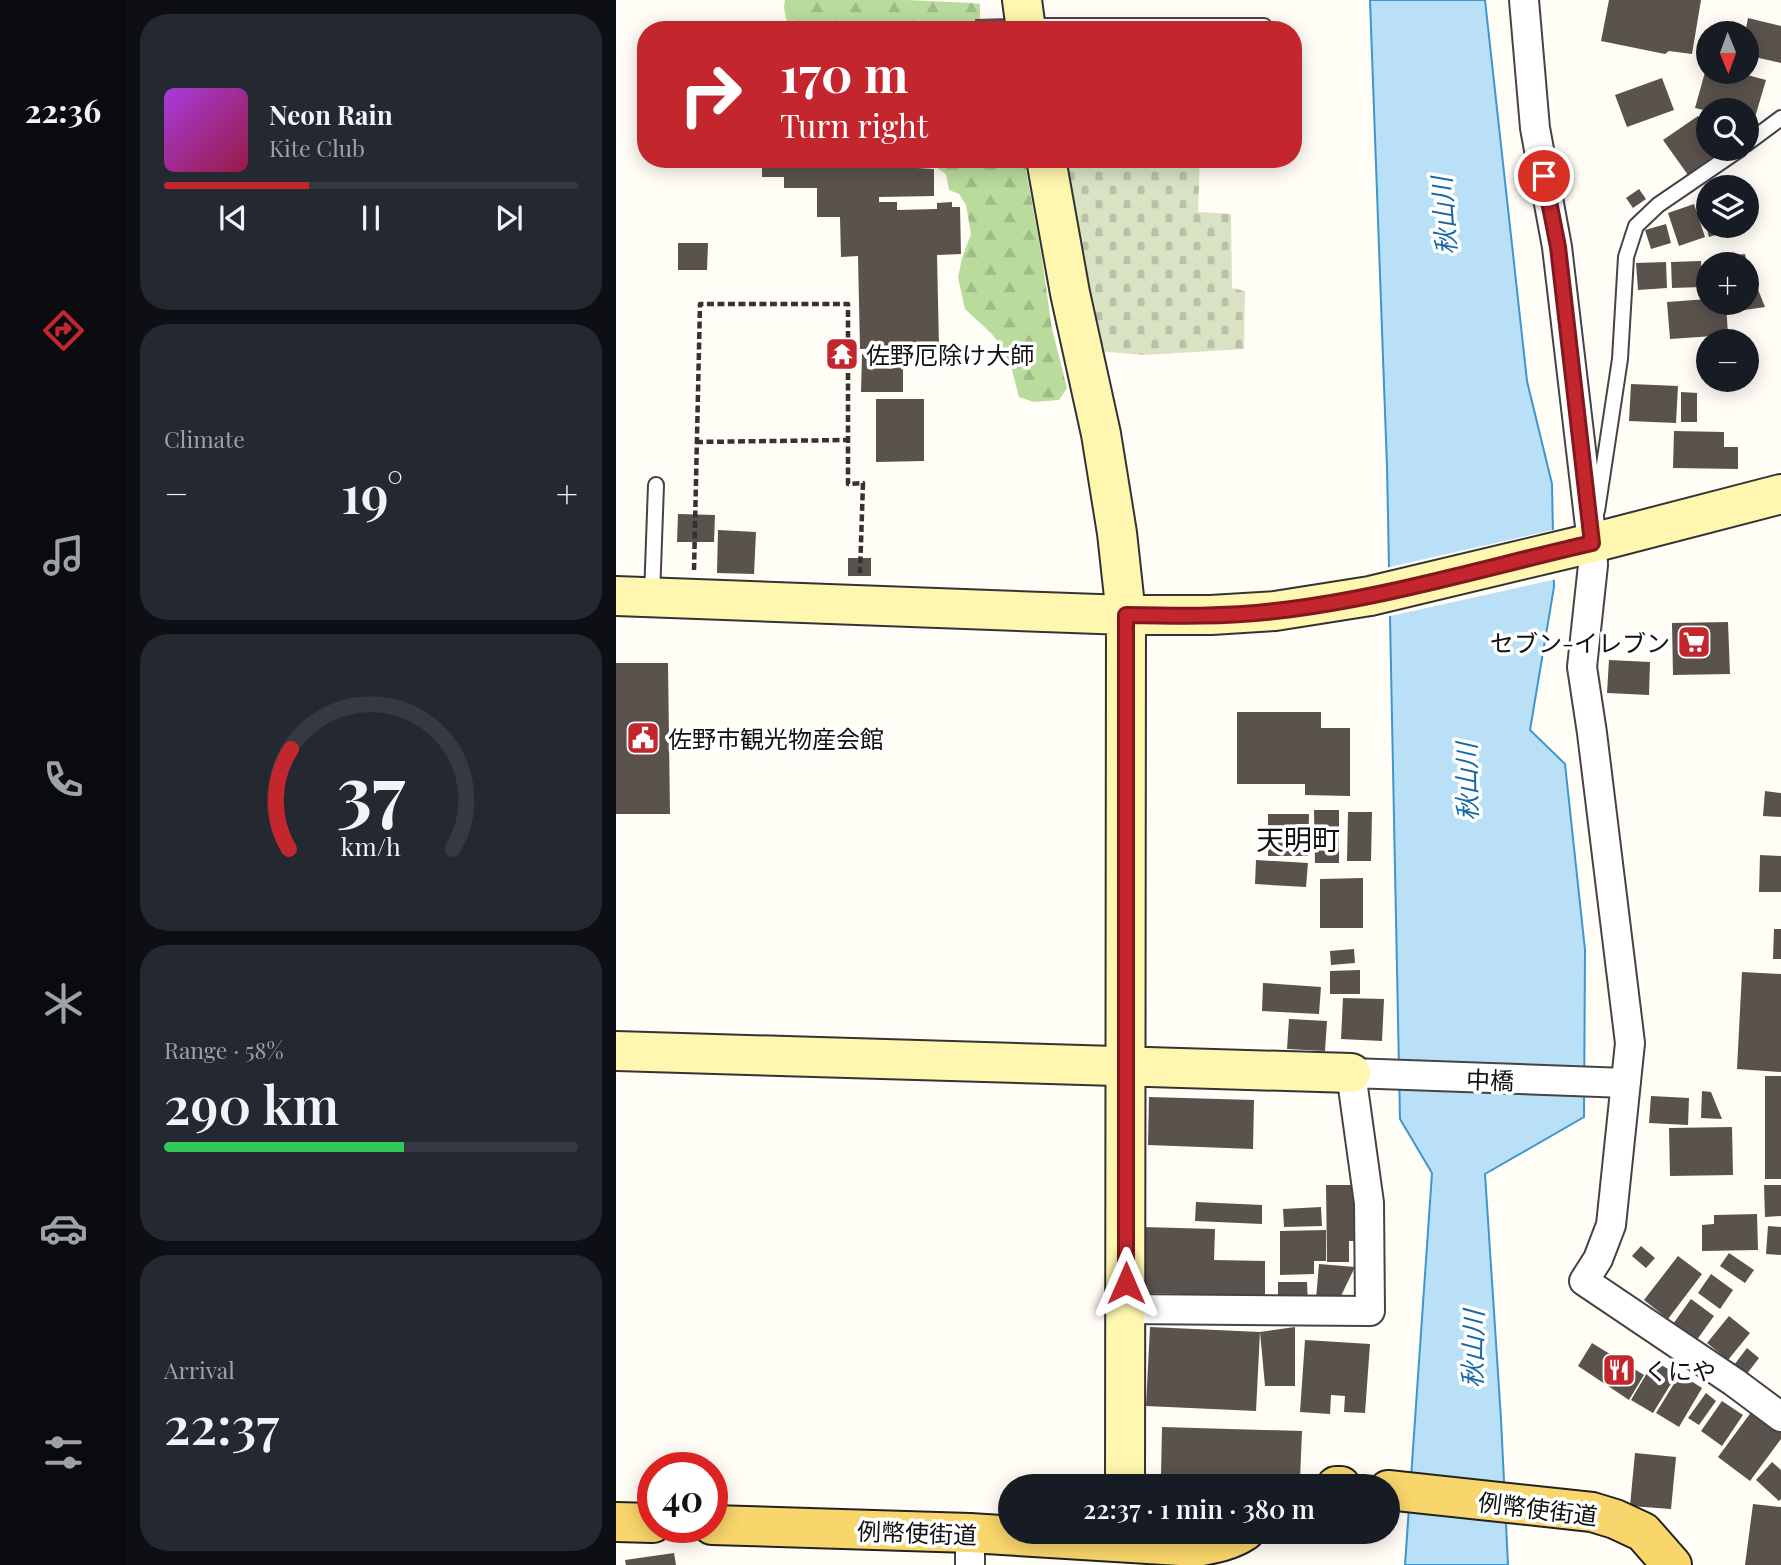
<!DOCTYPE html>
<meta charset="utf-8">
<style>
body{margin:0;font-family:"Playfair Display","Noto Sans JP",serif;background:#242831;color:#f1f3f6;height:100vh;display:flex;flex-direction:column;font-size:26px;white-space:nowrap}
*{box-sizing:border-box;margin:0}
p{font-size:23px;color:#9ea1a6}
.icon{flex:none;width:38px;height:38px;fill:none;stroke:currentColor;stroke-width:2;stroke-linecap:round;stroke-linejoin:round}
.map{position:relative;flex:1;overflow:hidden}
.side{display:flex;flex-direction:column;gap:14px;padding:14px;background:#0d0f14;width:490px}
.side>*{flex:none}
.hud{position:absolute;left:21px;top:21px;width:665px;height:147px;border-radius:28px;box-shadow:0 4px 18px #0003;background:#c4262e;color:#fff;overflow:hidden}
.needle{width:46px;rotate:179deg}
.controls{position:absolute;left:1080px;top:21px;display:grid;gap:14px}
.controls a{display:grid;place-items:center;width:63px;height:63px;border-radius:50%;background:#171b24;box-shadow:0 4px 18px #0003;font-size:35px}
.speed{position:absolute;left:21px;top:1452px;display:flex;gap:14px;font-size:35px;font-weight:700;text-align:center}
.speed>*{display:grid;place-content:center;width:91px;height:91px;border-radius:50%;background:#171b24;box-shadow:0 4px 18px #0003;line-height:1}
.speed .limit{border:10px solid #d22;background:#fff;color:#111}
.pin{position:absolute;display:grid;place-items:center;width:60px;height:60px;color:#fff;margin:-30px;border:4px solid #fff;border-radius:50%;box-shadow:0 2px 7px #0007}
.me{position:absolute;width:77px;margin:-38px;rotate:0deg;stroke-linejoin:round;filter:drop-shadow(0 0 5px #0008)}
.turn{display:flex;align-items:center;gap:24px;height:147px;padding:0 28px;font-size:32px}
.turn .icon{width:91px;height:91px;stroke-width:2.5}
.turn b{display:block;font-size:49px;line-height:60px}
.big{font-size:52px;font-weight:600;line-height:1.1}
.side .widget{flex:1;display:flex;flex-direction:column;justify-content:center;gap:10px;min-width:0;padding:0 24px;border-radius:28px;background:#242831}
.side .dial{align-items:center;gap:0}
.dial svg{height:182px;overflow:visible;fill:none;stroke:#363941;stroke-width:7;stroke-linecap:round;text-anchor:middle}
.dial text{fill:#f1f3f6;stroke:none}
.song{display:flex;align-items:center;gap:21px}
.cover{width:84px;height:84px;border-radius:10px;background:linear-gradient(135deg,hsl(280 70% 55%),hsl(340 70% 35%))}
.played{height:7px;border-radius:4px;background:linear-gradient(90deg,#c4262e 35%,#363941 35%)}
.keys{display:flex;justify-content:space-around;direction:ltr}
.heat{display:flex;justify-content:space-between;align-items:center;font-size:38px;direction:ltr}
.charge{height:10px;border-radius:5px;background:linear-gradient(90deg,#34c759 58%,#363941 0)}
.trip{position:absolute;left:382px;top:1474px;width:402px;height:70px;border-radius:35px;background:#171b24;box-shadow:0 4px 18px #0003;font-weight:600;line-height:70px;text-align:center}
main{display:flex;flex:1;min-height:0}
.dock{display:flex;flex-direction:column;width:126px;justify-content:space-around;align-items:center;background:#090b0e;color:#9ea1a6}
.dock .icon{width:49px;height:49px}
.dock .current{color:#c4262e}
.dock b{font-size:32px;color:#f1f3f6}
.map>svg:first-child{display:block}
</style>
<main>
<nav class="dock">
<b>22:36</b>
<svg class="icon current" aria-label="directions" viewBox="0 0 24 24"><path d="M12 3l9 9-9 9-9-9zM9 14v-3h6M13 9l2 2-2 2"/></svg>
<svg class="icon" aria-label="music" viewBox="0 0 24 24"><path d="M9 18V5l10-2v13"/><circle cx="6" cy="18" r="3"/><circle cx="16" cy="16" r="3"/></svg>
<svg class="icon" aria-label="phone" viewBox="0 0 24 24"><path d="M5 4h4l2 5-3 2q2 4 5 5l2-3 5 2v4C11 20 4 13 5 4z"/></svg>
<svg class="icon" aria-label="climate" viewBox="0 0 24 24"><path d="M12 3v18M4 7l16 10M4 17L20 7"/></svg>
<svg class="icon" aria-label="car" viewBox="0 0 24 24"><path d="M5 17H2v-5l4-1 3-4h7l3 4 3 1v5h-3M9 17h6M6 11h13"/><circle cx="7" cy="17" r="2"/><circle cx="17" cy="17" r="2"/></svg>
<svg class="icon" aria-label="filters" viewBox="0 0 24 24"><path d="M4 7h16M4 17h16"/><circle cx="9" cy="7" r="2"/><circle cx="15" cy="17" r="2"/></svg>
</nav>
<section class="side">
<div class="widget">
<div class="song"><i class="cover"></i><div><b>Neon Rain</b><p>Kite Club</p></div></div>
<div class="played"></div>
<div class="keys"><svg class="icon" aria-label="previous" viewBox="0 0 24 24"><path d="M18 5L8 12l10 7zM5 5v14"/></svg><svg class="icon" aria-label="pause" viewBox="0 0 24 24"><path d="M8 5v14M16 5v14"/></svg><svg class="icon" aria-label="next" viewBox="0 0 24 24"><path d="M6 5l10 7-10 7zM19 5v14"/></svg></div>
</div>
<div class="widget"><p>Climate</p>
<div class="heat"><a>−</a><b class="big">19°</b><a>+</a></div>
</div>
<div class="widget dial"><svg viewBox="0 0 100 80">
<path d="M14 69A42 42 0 1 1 86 69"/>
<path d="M14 69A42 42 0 0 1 15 25" stroke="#c4262e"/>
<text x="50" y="56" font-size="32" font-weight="700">37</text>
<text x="50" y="72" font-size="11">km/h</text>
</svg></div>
<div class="widget"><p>Range · 58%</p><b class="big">290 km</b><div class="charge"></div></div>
<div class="widget"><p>Arrival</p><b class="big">22:37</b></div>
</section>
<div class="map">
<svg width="1165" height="1565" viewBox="0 0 1165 1565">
<defs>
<pattern id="forest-firs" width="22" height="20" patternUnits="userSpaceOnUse" patternTransform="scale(1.75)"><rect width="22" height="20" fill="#b9dc9c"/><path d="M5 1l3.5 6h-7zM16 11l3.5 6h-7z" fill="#9ebc85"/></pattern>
<pattern id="cemetery-stones" width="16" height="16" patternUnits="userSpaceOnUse" patternTransform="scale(1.75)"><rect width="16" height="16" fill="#d9e3c4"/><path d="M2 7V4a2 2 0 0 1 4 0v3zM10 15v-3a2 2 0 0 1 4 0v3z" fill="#b9c2a7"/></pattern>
</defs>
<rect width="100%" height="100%" fill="#fffdf5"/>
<!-- forest -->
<path fill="url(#forest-firs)" d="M169 0H290L357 3 364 4V30H172L168 7Z
M294 159H408L425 252 436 329 451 388 443 400 418 402 403 397 395 366 386 347 375 333 349 309 342 277 346 258 355 234 350 205 343 194 333 190 330 174 318 166 299 163Z"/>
<!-- cemetery -->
<path fill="url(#cemetery-stones)" d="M446 159H584L582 212 615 214 616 288 629 291 628 349 528 355 482 351Z"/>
<!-- water -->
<path fill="#b9e0f7" stroke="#3f96cf" stroke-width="2" d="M754 0H869L911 381 936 484 938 587 914 730 949 764 969 950 968 1117 869 1174 885 1419 892 1565H789L816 1173 784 1119 771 467Z"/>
<!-- pier -->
<path fill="#fffdf5" d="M941 529V579L770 617 769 568Z"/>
<!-- building -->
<path fill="#5a524d" d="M993 0H1085L1076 54 1053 51 1049 54 985 41Z
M393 18 394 30H360L359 19Z
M1132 18 1165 26V63L1130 55V33H1100L1102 22 1130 28Z
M1091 65 1092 72H1120L1150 80 1137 124 1130 122V110L1092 111 1079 108Z
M1046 78 1058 110 1011 127 999 95Z
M1082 116 1092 129V149H1106L1107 151 1072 175 1047 140Z
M146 159H284V167L318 169V196L263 197V202H281V210L321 209V203L336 202V207H344L345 254 321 255 323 347 244 349 242 256 225 257 224 217H201V188H168V177H146Z
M1023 189 1030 199 1017 208 1010 198Z
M1092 200V226H1129L1093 237 1083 202Z
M1078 204 1089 237 1063 246 1052 213Z
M1050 224 1055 243 1035 249 1029 230Z
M62 243H92L91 270H62Z
M1129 254 1131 264H1093V258Z
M1085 261 1086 287 1056 288 1055 262Z
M1050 262 1051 288 1022 290 1020 263Z
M1139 282 1149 307 1115 312 1114 303H1130V283Z
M1092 299V303H1110L1112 335 1054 339 1051 302Z
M246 354 287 355V392H245Z
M1015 384 1062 386 1060 423 1013 421Z
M1065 392 1081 393V422H1065Z
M260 399H308V461L260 462Z
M1058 431 1108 432V447H1122V469L1057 468Z
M62 514 99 515 98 542H61Z
M102 530 140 532 138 574 101 573Z
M232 558H255V576H232Z
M1112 622 1114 674 1057 675 1056 623Z
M993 660 1034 662 1033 695 991 693Z
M0 663H52L54 814H0Z
M621 712H705V728H734V796L689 795V784H621Z
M1149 791 1165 793V817L1147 816Z
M698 810H723V863H699Z
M732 812H756L755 861H731Z
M652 814H693L692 856H652Z
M1144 855 1165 856V892H1143Z
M640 860 692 863 690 887 639 884Z
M747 878V928H704V879Z
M1158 929H1165V959H1157Z
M738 949 739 963 715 965 714 951Z
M744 970V994H714V971Z
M1126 972 1165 974V1072L1121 1069Z
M647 983 705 987 703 1014 646 1011Z
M727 998 768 999 766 1041 725 1039Z
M673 1019 711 1021 709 1051 671 1049Z
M1149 1076H1165V1179H1149Z
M1086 1091 1095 1092 1106 1119 1085 1118Z
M1035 1096 1073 1098 1072 1125 1033 1123Z
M533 1097 638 1100 637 1149 532 1145Z
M1116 1127 1117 1175 1054 1176 1053 1128Z
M710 1185H746V1241H733V1262H711Z
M1148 1185H1165V1216L1149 1217Z
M580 1202 646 1205V1224L579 1221Z
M705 1207 706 1226 668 1227 667 1209Z
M1141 1214 1142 1250 1086 1251V1225L1098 1224V1215Z
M1152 1226 1165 1227V1255L1150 1254Z
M526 1227 599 1229 598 1260 649 1261V1296L525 1293Z
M710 1230V1261H698V1274L664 1275V1231Z
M1025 1246 1039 1258 1030 1268 1016 1256Z
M1113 1253 1138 1270 1129 1283 1104 1266Z
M1062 1256 1086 1274 1052 1319 1028 1300Z
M703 1264 739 1267 723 1300 700 1299Z
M1095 1274 1117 1290 1104 1309 1082 1293Z
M662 1282H691L692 1304 662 1305Z
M1075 1299 1098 1316 1080 1341 1057 1324Z
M1113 1316 1134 1333 1112 1360 1091 1343Z
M534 1327 644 1332 640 1411 530 1406Z
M679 1327V1386H649L644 1332Z
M689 1340 754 1344 749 1413 728 1412 729 1396 715 1395 714 1414 684 1412Z
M976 1343 1028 1375 1013 1400 962 1366Z
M1131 1348 1143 1358 1130 1375 1118 1365Z
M1038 1361 1061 1374 1037 1413 1015 1400Z
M1064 1374 1086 1388 1063 1427 1040 1413Z
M1090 1393 1100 1401 1083 1425 1072 1418Z
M1106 1401 1127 1415 1106 1446 1085 1431Z
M1136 1411 1165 1432V1439L1134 1481 1102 1457Z
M546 1427 686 1431 684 1479 545 1475Z
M1019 1453 1060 1457 1055 1509 1014 1506Z
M1156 1462 1165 1470V1499L1163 1501 1140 1480Z
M1137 1504 1165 1507V1565H1129Z
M58 1553 60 1565H10L9 1560Z"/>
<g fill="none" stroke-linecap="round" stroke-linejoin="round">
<defs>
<path id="lane" d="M411 26H648
M1130 144 1165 118
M981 511 1004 359 1010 257 1020 226 1042 205 1124 149
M36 596 40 485"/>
<path id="street" d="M908 0 919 128 941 247 976 543 977 565 966 667 976 733 1014 1043 995 1225 982 1259 968 1281 1118 1382 1165 1417
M510 1309 754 1311 753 1203 735 1073 1010 1083
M354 1565V1533"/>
<path id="secondary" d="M406 0 410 30
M430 159 454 293 485 434 501 533 510 615 509 1486
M0 596 510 615H595L659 611 754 596 976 543 1165 494
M0 1051 735 1073"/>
<path id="primary" d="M720 1486H725
M772 1490 976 1512 999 1519 1027 1532 1056 1565
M0 1522 37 1523
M96 1525 354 1533 580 1547C598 1544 614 1541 629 1531"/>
</defs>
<!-- lane casing -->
<use href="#lane" stroke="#444" stroke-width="18"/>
<!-- street casing -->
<use href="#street" stroke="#444" stroke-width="32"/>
<!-- secondary casing -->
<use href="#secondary" stroke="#333" stroke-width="42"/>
<!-- primary casing -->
<use href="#primary" stroke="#222" stroke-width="42"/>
<!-- path -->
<path stroke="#333" stroke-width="4.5" stroke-dasharray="7 3.5" stroke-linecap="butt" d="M80 442 232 440
M78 570 84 304H232V484L247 483 244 573"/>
<!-- lane -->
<use href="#lane" stroke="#fff" stroke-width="14"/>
<!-- street -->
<use href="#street" stroke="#fff" stroke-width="28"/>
<!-- secondary -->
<use href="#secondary" stroke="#fff6b0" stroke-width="38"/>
<!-- primary -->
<use href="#primary" stroke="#f9d66b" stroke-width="38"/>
</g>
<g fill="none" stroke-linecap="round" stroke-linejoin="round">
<defs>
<path id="route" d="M510 1283V615C560 616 610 617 659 611 766 599 871 567 976 543L942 247 928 176"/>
</defs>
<!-- route casing -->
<use href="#route" stroke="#7f191e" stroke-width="18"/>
<!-- route -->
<use href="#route" stroke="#c4262e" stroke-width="12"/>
</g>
<!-- icons -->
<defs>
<symbol id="temple-square" viewBox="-11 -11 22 22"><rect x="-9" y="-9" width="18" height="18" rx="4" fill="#c4262e" stroke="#fff"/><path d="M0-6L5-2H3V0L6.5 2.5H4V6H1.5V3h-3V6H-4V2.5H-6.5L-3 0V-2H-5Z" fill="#fff"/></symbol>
<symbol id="supermarket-square" viewBox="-11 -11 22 22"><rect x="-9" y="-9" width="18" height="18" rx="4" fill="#c4262e" stroke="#fff"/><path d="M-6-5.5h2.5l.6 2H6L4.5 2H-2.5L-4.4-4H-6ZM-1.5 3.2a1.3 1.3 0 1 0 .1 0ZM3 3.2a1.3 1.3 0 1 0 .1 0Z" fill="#fff"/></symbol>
<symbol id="civic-square" viewBox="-11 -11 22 22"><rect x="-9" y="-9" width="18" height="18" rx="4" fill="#c4262e" stroke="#fff"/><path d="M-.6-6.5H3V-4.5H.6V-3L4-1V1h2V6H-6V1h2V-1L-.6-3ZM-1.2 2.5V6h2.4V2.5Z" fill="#fff"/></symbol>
<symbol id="restaurant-square" viewBox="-11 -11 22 22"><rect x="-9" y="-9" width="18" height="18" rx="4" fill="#c4262e" stroke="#fff"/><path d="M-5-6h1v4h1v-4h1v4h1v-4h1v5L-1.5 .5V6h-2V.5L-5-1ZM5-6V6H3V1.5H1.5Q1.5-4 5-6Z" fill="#fff"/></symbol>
</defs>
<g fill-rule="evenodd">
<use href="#temple-square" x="207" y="335" width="38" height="38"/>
<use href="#supermarket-square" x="1059" y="623" width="38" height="38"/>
<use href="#civic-square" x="8" y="719" width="38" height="38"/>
<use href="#restaurant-square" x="984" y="1351" width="38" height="38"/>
</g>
<g text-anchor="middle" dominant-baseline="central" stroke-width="7" stroke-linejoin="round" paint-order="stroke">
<!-- poi labels -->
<g font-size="24" fill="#111" stroke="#fff" text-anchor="start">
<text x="250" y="354">佐野厄除け大師</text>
<text x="1054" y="642" text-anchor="end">セブン-イレブン</text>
<text x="52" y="738">佐野市観光物産会館</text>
<text x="1028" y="1370">くにや</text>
</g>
<!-- street labels -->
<g font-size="24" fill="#111" stroke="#fff">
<text transform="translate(874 1079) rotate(2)">中橋</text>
<text transform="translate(922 1508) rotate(7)">例幣使街道</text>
<text transform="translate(301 1532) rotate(2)">例幣使街道</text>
</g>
<!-- water labels -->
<g font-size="26" font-style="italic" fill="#1768a6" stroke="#fff">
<text transform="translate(827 216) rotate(-94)">秋山川</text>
<text transform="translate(850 782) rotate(-91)">秋山川</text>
<text transform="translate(856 1349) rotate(-89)">秋山川</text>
</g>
<!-- quarter labels -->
<g font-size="28" fill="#111" stroke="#fff">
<text x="682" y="838">天明町</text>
</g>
</g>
</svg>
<div class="controls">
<a><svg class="needle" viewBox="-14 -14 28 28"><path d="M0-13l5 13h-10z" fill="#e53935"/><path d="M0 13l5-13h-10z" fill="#9ea1a6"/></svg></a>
<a><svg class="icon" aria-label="search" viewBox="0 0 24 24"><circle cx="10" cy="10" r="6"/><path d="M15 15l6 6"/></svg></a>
<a><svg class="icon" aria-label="layers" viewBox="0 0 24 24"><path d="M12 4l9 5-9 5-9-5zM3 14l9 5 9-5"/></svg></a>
<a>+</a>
<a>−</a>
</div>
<div class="speed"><div class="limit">40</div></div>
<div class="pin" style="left:928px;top:176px;background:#d93025"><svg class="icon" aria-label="arrive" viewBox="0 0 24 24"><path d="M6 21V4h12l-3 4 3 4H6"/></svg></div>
<svg class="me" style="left:510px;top:1283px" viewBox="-20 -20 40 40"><path d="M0-17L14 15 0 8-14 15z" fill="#c4262e" stroke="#fff" stroke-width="4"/></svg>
<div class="trip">22:37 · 1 min · 380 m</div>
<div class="hud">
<div class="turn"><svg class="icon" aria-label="right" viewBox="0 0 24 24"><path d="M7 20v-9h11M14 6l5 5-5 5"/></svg><div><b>170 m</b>Turn right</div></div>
</div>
</div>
</main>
